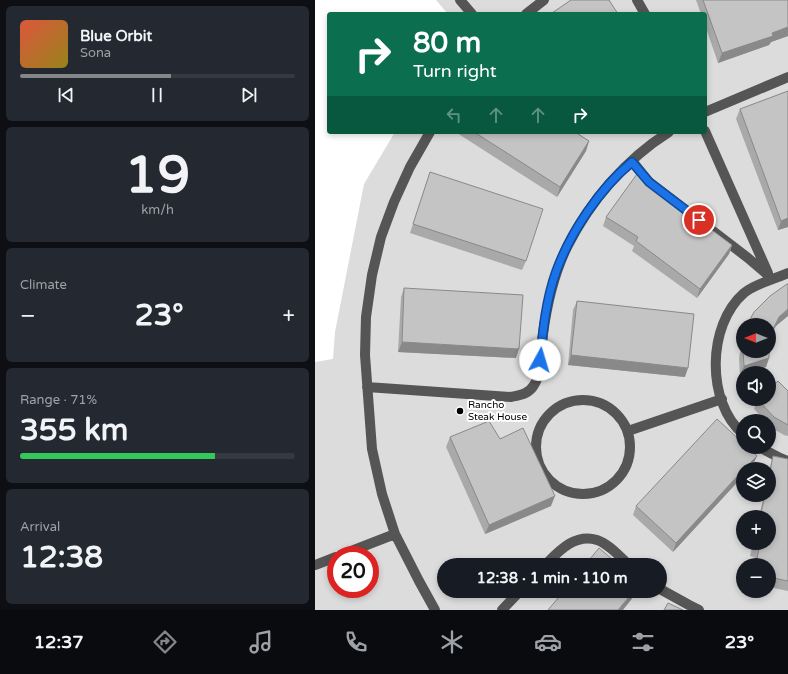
<!DOCTYPE html>
<meta charset="utf-8">
<style>
body{margin:0;font-family:"Varela Round",sans-serif;background:#242831;color:#f1f3f6;height:100vh;display:flex;flex-direction:column;font-size:15px;white-space:nowrap}
*{box-sizing:border-box;margin:0}
p{font-size:13px;color:#9ea1a6}
.icon{flex:none;width:22px;height:22px;fill:none;stroke:currentColor;stroke-width:2;stroke-linecap:round;stroke-linejoin:round}
.map{position:relative;flex:1;overflow:hidden}
.drawer{display:flex;flex-direction:column;gap:6px;padding:6px;background:#0d0f14;width:315px}
.drawer>*{flex:none}
.hud{position:absolute;left:12px;top:12px;width:380px;height:122px;border-radius:4px;box-shadow:0 2px 6px #0003;background:#0b6e4f;color:#fff;overflow:hidden}
.needle{width:26px;rotate:270deg}
.tools{position:absolute;left:421px;top:318px;display:grid;gap:8px}
.tools a{display:grid;place-items:center;width:40px;height:40px;border-radius:50%;background:#171b24;box-shadow:0 2px 6px #0003;font-size:20px}
.speed{position:absolute;left:12px;top:546px;display:flex;gap:8px;font-size:20px;font-weight:700;text-align:center}
.speed>*{display:grid;place-content:center;width:52px;height:52px;border-radius:50%;background:#171b24;box-shadow:0 2px 6px #0003;line-height:1}
.speed .limit{border:6px solid #d22;background:#fff;color:#111}
.pin{position:absolute;display:grid;place-items:center;width:34px;height:34px;color:#fff;margin:-17px;border:2px solid #fff;border-radius:50%;box-shadow:0 1px 4px #0007}
.me{position:absolute;width:44px;margin:-22px;rotate:6deg;stroke-linejoin:round;filter:drop-shadow(0 0 3px #0008)}
.turn{display:flex;align-items:center;gap:14px;height:84px;padding:0 20px;font-size:18px}
.turn .icon{width:52px;height:52px;stroke-width:2.5}
.turn b{display:block;font-size:28px;line-height:34px}
.lanes{display:flex;align-items:center;height:38px;padding:0 20px;background:#0003;justify-content:center;gap:20px;direction:ltr}
.lanes .off{opacity:.35}
.big{font-size:30px;font-weight:700;line-height:1.1}
.drawer .tile{flex:1;display:flex;flex-direction:column;justify-content:center;gap:6px;min-width:0;padding:0 14px;border-radius:6px;background:#242831}
.drawer .dial{align-items:center;gap:0}
.dial b{font-size:52px;line-height:1}
.song{display:flex;align-items:center;gap:12px}
.cover{width:48px;height:48px;border-radius:6px;background:linear-gradient(135deg,hsl(10 70% 55%),hsl(50 70% 35%))}
.played{height:4px;border-radius:2px;background:linear-gradient(90deg,#858687 55%,#363941 55%)}
.keys{display:flex;justify-content:space-around;direction:ltr}
.heat{display:flex;justify-content:space-between;align-items:center;font-size:22px;direction:ltr}
.charge{height:6px;border-radius:3px;background:linear-gradient(90deg,#34c759 71%,#363941 0)}
.trip{position:absolute;left:122px;top:558px;width:230px;height:40px;border-radius:20px;background:#171b24;box-shadow:0 2px 6px #0003;font-weight:700;line-height:40px;text-align:center}
.tabs{display:flex;height:64px;justify-content:space-around;align-items:center;background:#090b0e;color:#9ea1a6}
.tabs .icon{width:28px;height:28px}
.tabs .on{color:#858687}
.tabs b{font-size:18px;color:#f1f3f6}
main{display:flex;flex:1;min-height:0}
.map>svg:first-child{display:block}
</style>
<main>
<section class="drawer">
<div class="tile">
<div class="song"><i class="cover"></i><div><b>Blue Orbit</b><p>Sona</p></div></div>
<div class="played"></div>
<div class="keys"><svg class="icon" aria-label="previous" viewBox="0 0 24 24"><path d="M18 5L8 12l10 7zM5 5v14"/></svg><svg class="icon" aria-label="pause" viewBox="0 0 24 24"><path d="M8 5v14M16 5v14"/></svg><svg class="icon" aria-label="next" viewBox="0 0 24 24"><path d="M6 5l10 7-10 7zM19 5v14"/></svg></div>
</div>
<div class="tile dial"><b>19</b><p>km/h</p></div>
<div class="tile"><p>Climate</p>
<div class="heat"><a>−</a><b class="big">23°</b><a>+</a></div>
</div>
<div class="tile"><p>Range · 71%</p><b class="big">355 km</b><div class="charge"></div></div>
<div class="tile"><p>Arrival</p><b class="big">12:38</b></div>
</section>
<div class="map">
<svg width="473" height="610" viewBox="0 0 473 610">
<rect width="100%" height="100%" fill="#fff"/>
<!-- green -->
<path fill="#dcdcdc" fill-rule="evenodd" d="M121 0H473V610H0V362L18 359 20 332 49 184 80 132H390V14H133ZM428 325H454V351H428ZM428 373H454V399H428ZM428 421H454V447H428ZM428 469H454V495H428ZM428 517H454V543H428ZM21 555H55V589H21ZM129 565H345V591H129ZM428 565H454V591H428Z"/>
<g fill="none" stroke-linecap="round" stroke-linejoin="round">
<!-- minor -->
<path stroke="#555" stroke-width="10" d="M145 0 157 14
M322 0 330 14
M211 14 229 0
M390 112 473 77
M390 131 453 273
M115 132 95 167 79 202 66 237 57 275 51 317 50 355 57 449 67 494 80 534 104 581 120 610
M317 161 334 182 433 258 454 276
M52 387 196 397C205 395 214 394 219 385 227 374 226 348 228 334 232 304 239 274 252 247 275 201 311 159 354 132
M221 447a47 47 0 1 1 94 0a47 47 0 1 1-94 0Z
M313 431 407 399
M428 434C391 402 392 325 429 293 439 284 460 279 473 273
M444 447 465 458 473 461
M26 555 80 534
M0 565 21 557
M230 565C244 551 260 533 282 540 294 544 305 557 314 565
M345 589 374 605 384 610
M187 610 205 591"/>
</g>
<!-- wall -->
<path fill="#a9a9a9" d="M381 0H473V36L456 42 454 45 403 63 390 25V14H386Z
M473 91V227L463 230 421 119 425 109Z
M142 132H260L274 141 271 151 242 197 142 133Z
M115 172 211 261 207 270 95 233Z
M291 217 417 245 414 254 382 298 317 251 319 246 288 226Z
M89 288 201 358 83 352 86 297Z
M262 301 370 377 253 365 258 310Z
M428 335V351L454 358 451 367 428 373V375H425L424 359 427 338Z
M473 391V436L469 435 455 427 454 425V421H450L439 409 442 399Z
M135 437 185 439 236 506 170 534 131 447Z
M458 456 473 459V591L454 587V565H439L441 558 435 556 438 543H454V517H444L449 495H454V470Z
M438 465 428 469V476L358 552 318 515 321 506Z"/>
<!-- shaded-wall -->
<path fill="#898989" d="M473 27V36L456 42 454 45 403 63 407 53 457 33Z
M274 141 271 151 242 197 245 187Z
M473 218V227L463 230 466 221Z
M417 245 414 254 382 298 385 289Z
M473 309V316L461 326 454 338 458 329 464 317Z
M87 342 204 349 201 358 83 352Z
M256 355 373 368 370 377 253 365Z
M454 358 451 367 433 373H428V375H425L429 366Z
M442 456 438 465 435 469H429Z
M428 470V476L358 552 361 543Z
M240 496 236 506 170 534 174 525Z
M319 591H323L308 610H303Z"/>
<!-- building -->
<path fill="#c4c4c4" stroke="#898989" d="M256 0H294L303 14H238L237 13Z
M388 0H473V27L457 33 458 36 407 53Z
M473 91V218L466 221 425 109Z
M159 132H260L274 141 245 187Z
M115 172 228 209 211 261 98 224Z
M322 174 417 245 385 289 321 241 323 237 291 217Z
M472 284H473V309L464 317 458 329 454 341V325H432L439 312 455 296Z
M89 288 208 295 204 349 87 342Z
M262 301 379 314 373 368 256 355Z
M428 347V351H454V358L429 366 428 349Z
M463 381 473 391V425L459 417 442 399H454V389Z
M402 419 428 443V447H432L442 456 429 469H428V470L361 543 321 506Z
M174 421 185 439 208 428 240 496 174 525 135 437Z
M458 456 473 459V581L454 577V565H441L444 548 439 547 440 543H454V517H445L450 495H454V477Z
M284 548 304 565H270Z
M249 591H319L303 610H233Z
M353 603 368 610H349Z"/>
<g fill="none" stroke-linecap="round" stroke-linejoin="round">
<defs>
<path id="route" d="M225 360C228 330 231 300 241 272 255 233 285 188 317 162L334 182 384 220"/>
</defs>
<!-- route casing -->
<use href="#route" stroke="#114b97" stroke-width="10"/>
<!-- route -->
<use href="#route" stroke="#1a73e8" stroke-width="7"/>
</g>
<!-- markers -->
<circle fill="#000" stroke="#fff" stroke-width="1.5" cx="145" cy="411" r="4"/>
<g text-anchor="middle" dominant-baseline="central" stroke-width="4" stroke-linejoin="round" paint-order="stroke">
<!-- poi labels -->
<g font-size="10" fill="#000" stroke="#fff" text-anchor="start">
<text x="153" y="405">Rancho<tspan x="153" dy="12">Steak House</tspan></text>
</g>
</g>
</svg>
<div class="tools">
<a><svg class="needle" viewBox="-14 -14 28 28"><path d="M0-13l5 13h-10z" fill="#e53935"/><path d="M0 13l5-13h-10z" fill="#9ea1a6"/></svg></a>
<a><svg class="icon" aria-label="sound" viewBox="0 0 24 24"><path d="M4 9h4l5-4v14l-5-4H4zM17 9q2 3 0 6"/></svg></a>
<a><svg class="icon" aria-label="search" viewBox="0 0 24 24"><circle cx="10" cy="10" r="6"/><path d="M15 15l6 6"/></svg></a>
<a><svg class="icon" aria-label="layers" viewBox="0 0 24 24"><path d="M12 4l9 5-9 5-9-5zM3 14l9 5 9-5"/></svg></a>
<a>+</a>
<a>−</a>
</div>
<div class="speed"><div class="limit">20</div></div>
<div class="pin" style="left:384px;top:220px;background:#d93025"><svg class="icon" aria-label="arrive" viewBox="0 0 24 24"><path d="M6 21V4h12l-3 4 3 4H6"/></svg></div>
<svg class="me" style="left:225px;top:360px" viewBox="-20 -20 40 40"><circle r="19" fill="#fff"/><path d="M0-13L10 11 0 6-10 11z" fill="#1a73e8"/></svg>
<div class="trip">12:38 · 1 min · 110 m</div>
<div class="hud">
<div class="turn"><svg class="icon" aria-label="right" viewBox="0 0 24 24"><path d="M7 20v-9h11M14 6l5 5-5 5"/></svg><div><b>80 m</b>Turn right</div></div>
<div class="lanes"><svg class="icon off" aria-label="left" viewBox="0 0 24 24"><path d="M17 20v-9H6M10 6l-5 5 5 5"/></svg><svg class="icon off" aria-label="ahead" viewBox="0 0 24 24"><path d="M12 20V5M6 11l6-6 6 6"/></svg><svg class="icon off" aria-label="ahead" viewBox="0 0 24 24"><path d="M12 20V5M6 11l6-6 6 6"/></svg><svg class="icon" aria-label="right" viewBox="0 0 24 24"><path d="M7 20v-9h11M14 6l5 5-5 5"/></svg></div>
</div>
</div>
</main>
<nav class="tabs">
<b>12:37</b>
<svg class="icon on" aria-label="directions" viewBox="0 0 24 24"><path d="M12 3l9 9-9 9-9-9zM9 14v-3h6M13 9l2 2-2 2"/></svg>
<svg class="icon" aria-label="music" viewBox="0 0 24 24"><path d="M9 18V5l10-2v13"/><circle cx="6" cy="18" r="3"/><circle cx="16" cy="16" r="3"/></svg>
<svg class="icon" aria-label="phone" viewBox="0 0 24 24"><path d="M5 4h4l2 5-3 2q2 4 5 5l2-3 5 2v4C11 20 4 13 5 4z"/></svg>
<svg class="icon" aria-label="climate" viewBox="0 0 24 24"><path d="M12 3v18M4 7l16 10M4 17L20 7"/></svg>
<svg class="icon" aria-label="car" viewBox="0 0 24 24"><path d="M5 17H2v-5l4-1 3-4h7l3 4 3 1v5h-3M9 17h6M6 11h13"/><circle cx="7" cy="17" r="2"/><circle cx="17" cy="17" r="2"/></svg>
<svg class="icon" aria-label="filters" viewBox="0 0 24 24"><path d="M4 7h16M4 17h16"/><circle cx="9" cy="7" r="2"/><circle cx="15" cy="17" r="2"/></svg>
<b>23°</b>
</nav>
